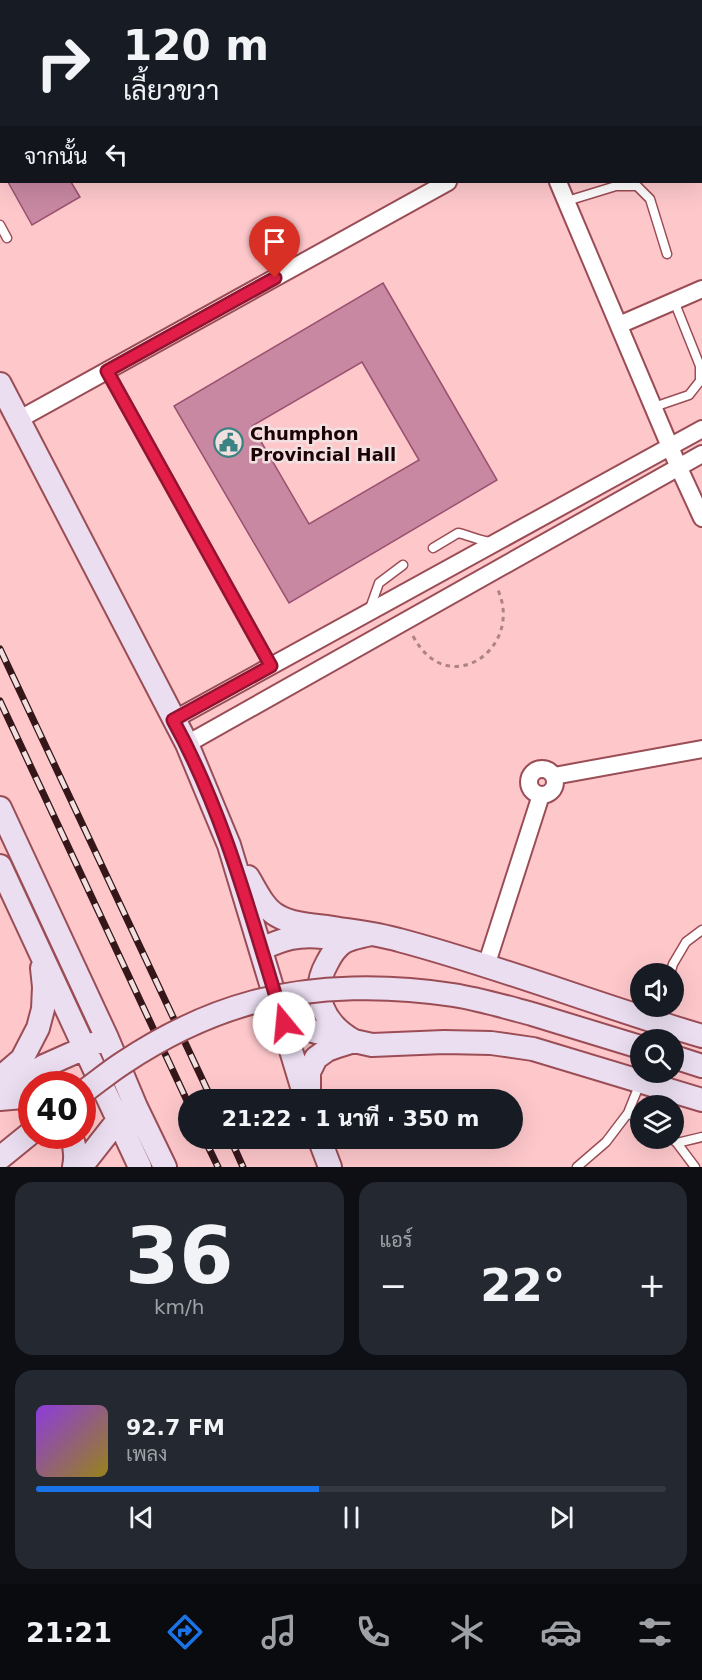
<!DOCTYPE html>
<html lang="th">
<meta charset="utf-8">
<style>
body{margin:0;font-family:"DejaVu Sans",Sarabun,sans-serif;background:#242831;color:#f1f3f6;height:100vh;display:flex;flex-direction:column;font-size:22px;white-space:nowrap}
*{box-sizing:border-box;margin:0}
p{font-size:20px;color:#9ea1a6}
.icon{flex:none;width:33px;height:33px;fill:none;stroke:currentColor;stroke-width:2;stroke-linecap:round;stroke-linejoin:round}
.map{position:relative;height:1167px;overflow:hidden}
.side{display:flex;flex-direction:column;gap:15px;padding:15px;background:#0d0f14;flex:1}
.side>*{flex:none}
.guide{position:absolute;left:0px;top:0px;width:702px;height:183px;box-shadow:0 6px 24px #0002;background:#171b24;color:#f1f3f6;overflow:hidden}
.fabs{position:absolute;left:630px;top:963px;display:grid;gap:12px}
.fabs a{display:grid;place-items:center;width:54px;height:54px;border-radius:50%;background:#171b24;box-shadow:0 6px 24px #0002;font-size:30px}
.speed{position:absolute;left:18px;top:1071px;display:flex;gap:12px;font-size:30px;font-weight:700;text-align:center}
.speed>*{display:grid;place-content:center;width:78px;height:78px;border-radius:50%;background:#171b24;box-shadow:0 6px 24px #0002;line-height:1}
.speed .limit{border:9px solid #d22;background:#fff;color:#111}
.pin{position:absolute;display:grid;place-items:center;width:51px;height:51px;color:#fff;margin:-62px -26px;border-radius:50% 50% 50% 0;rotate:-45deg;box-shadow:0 0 6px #0007}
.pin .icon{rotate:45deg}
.me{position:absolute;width:66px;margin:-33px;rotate:343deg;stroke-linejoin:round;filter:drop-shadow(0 0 4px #0008)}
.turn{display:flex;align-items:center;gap:21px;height:126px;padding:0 24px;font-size:27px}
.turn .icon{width:78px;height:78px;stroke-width:2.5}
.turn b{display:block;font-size:42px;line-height:51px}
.then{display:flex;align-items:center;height:57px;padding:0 24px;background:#0003;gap:12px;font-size:22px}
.big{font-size:45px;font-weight:800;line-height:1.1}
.side .tile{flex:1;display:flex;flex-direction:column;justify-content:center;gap:9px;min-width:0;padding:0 21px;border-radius:18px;background:#242831}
.side .dial{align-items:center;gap:0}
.dial b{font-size:78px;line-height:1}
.song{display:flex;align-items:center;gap:18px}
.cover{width:72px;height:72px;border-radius:9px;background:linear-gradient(135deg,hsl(270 70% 55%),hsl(50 70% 35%))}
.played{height:6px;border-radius:3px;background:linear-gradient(90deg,#1a73e8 45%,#363941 45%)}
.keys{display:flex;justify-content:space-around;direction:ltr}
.heat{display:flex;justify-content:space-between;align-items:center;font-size:33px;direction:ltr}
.side .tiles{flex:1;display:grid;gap:15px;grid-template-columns:1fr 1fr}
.tile:last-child{grid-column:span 2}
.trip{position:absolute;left:178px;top:1089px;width:345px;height:60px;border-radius:30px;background:#171b24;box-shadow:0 6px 24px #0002;font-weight:800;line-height:60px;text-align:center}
.menu{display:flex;height:96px;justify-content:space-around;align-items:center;background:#090b0e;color:#9ea1a6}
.menu .icon{width:42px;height:42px}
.menu .active{color:#1a73e8}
.menu b{font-size:27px;color:#f1f3f6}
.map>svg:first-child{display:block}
</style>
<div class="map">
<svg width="702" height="1167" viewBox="0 0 702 1167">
<rect width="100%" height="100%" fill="#fec8cb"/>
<!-- building -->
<path fill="#c888a1" stroke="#9a5170" stroke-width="1.5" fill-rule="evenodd" d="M0 0H71L68 2H2V37L0 38Z
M8 182H71L80 197 32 225Z
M383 283 497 480 289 603 174 406ZM362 362 419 460 309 524 252 426Z"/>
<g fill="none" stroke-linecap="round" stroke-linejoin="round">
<defs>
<path id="lane" d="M700 99 702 98
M567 201 616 186H637L650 199 667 254
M0 225 7 238
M107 371 271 666
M654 407 689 395 700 381V366L674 301
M433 548 458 533C469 535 481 542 493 542
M369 611 379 583 403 565
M670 974 673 964 686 942 702 930
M628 1113 640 1120
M671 1138 677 1143 695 1167
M677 1143 702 1137
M577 1167 606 1142 628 1113 640 1083"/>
<path id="street" d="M283 0 284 2
M405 0V2
M139 2 142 0
M700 41H702
M0 80 2 79
M700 113 702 116
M558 182 679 468 702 518
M619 325 702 289
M18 420 448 182
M173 720 702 429
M187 744 702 454
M529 782a13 13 0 1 1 26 0a13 13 0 1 1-26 0Z
M554 776 702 749
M486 966 541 795"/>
<path id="secondary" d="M0 384 187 744 229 845 306 1100
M0 808 107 1038 136 1107 165 1167
M0 866 140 1167
M248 877C256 890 264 909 278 916 292 924 311 925 327 927 351 931 375 933 399 940 501 967 600 1006 702 1036
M261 949C283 939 298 934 323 937
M284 1023 316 1032 342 1035
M354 1041C325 1025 309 995 327 963 331 955 336 947 344 942 351 938 359 937 367 935
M674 1057 702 1066
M0 1078 22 1059 38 1028 43 1009 44 987 42 968
M0 1095 44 1066 98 1042
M309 1095V1072L316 1058 327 1050 338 1046 354 1041 372 1045 444 1042 491 1043 533 1049 702 1100
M0 1099 23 1097 32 1099
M71 1136C75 1145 76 1157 74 1167
M319 1138 330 1167
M0 1158 32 1132
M81 1167 118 1120 128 1113"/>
</defs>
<!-- lane casing -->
<use href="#lane" stroke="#9b4d56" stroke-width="11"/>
<!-- street casing -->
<use href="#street" stroke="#9b4d56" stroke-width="20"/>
<!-- secondary casing -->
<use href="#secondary" stroke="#9b4d56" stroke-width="26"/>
<!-- path -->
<path stroke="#af8386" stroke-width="3" stroke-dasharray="4.5 4.5" stroke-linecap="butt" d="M413 636C448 703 526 647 497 588"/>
<!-- lane -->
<use href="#lane" stroke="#fff" stroke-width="8"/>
<!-- street -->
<use href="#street" stroke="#fff" stroke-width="16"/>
<!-- secondary -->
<use href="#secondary" stroke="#eadef0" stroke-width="22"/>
<defs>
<path id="rail" d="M0 649 212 1100
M0 701 189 1105
M204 1138 218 1167
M230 1138 243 1167"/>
</defs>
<!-- rail casing -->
<use href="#rail" stroke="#35171a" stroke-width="7"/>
<!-- rail -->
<use href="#rail" stroke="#f2e0e0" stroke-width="4.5" stroke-dasharray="14" stroke-linecap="butt"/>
<defs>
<path id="secondary-bridge" d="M82 1093C96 1083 109 1072 123 1063 162 1037 209 1014 254 1002 316 985 389 985 453 995 479 999 506 1007 532 1014 568 1025 604 1036 640 1047"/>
</defs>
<!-- secondary-bridge casing -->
<use href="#secondary-bridge" stroke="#9b4d56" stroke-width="26" stroke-linecap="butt"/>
<!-- secondary-bridge -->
<use href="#secondary-bridge" stroke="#eadef0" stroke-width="22"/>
</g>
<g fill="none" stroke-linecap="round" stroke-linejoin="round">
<defs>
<path id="route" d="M275 278 107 371 271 666 173 720C225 814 252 921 284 1023"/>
</defs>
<!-- route casing -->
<use href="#route" stroke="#92132f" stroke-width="15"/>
<!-- route -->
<use href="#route" stroke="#e11d48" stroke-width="10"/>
</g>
<!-- icons -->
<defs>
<symbol id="civic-ring" viewBox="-11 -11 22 22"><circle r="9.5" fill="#f2e0e0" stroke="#3b8382" stroke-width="1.5"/><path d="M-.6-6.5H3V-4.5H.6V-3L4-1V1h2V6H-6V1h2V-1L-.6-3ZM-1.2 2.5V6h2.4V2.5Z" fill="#3b8382"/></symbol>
</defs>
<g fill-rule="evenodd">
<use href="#civic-ring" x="212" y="426" width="33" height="33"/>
</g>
<g text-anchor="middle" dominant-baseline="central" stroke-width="5" stroke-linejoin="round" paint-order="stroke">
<!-- poi labels -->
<g font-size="18" font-weight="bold" fill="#1d0205" stroke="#f2e0e0" text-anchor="start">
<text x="250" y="433">Chumphon<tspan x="250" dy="21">Provincial Hall</tspan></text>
</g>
</g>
</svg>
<div class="fabs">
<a><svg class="icon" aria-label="sound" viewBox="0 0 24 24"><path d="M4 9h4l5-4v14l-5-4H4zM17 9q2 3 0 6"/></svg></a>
<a><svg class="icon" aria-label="search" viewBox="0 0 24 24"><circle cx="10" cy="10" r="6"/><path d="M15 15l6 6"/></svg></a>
<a><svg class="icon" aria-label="layers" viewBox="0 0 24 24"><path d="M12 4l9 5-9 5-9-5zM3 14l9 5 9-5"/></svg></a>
</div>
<div class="speed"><div class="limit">40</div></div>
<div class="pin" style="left:275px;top:278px;background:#d93025"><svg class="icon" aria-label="arrive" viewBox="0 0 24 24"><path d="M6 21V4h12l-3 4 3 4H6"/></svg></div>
<svg class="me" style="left:284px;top:1023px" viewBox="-20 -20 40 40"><circle r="19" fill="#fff"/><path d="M0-13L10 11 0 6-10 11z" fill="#e11d48"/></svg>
<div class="trip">21:22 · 1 นาที · 350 m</div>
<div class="guide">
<div class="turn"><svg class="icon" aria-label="right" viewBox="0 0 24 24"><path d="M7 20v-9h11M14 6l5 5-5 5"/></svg><div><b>120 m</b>เลี้ยวขวา</div></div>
<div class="then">จากนั้น<svg class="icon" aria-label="left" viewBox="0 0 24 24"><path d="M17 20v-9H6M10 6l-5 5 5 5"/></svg></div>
</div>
</div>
<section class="side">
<div class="tiles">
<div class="tile dial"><b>36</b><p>km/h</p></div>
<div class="tile"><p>แอร์</p>
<div class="heat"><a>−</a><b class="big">22°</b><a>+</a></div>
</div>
<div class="tile">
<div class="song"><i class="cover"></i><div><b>92.7 FM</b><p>เพลง</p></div></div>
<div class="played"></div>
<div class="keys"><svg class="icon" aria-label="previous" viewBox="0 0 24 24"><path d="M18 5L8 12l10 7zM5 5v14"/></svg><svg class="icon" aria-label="pause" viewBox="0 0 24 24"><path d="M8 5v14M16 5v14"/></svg><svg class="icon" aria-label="next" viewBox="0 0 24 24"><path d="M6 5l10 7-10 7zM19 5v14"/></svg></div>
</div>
</div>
</section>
<nav class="menu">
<b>21:21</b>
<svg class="icon active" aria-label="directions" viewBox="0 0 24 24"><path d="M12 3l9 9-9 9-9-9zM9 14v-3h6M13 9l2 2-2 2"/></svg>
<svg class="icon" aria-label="music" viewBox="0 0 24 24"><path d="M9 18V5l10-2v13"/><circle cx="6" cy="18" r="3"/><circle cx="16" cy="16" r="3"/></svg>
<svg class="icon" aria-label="phone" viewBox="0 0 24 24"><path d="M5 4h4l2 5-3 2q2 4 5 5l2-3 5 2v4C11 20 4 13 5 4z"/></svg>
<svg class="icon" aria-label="climate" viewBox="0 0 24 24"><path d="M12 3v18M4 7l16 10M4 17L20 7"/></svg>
<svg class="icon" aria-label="car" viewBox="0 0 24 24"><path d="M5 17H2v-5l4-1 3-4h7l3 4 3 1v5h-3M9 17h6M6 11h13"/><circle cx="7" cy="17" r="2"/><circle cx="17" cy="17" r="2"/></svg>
<svg class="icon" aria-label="filters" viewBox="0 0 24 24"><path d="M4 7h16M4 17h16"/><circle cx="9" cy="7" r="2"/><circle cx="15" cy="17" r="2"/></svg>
</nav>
